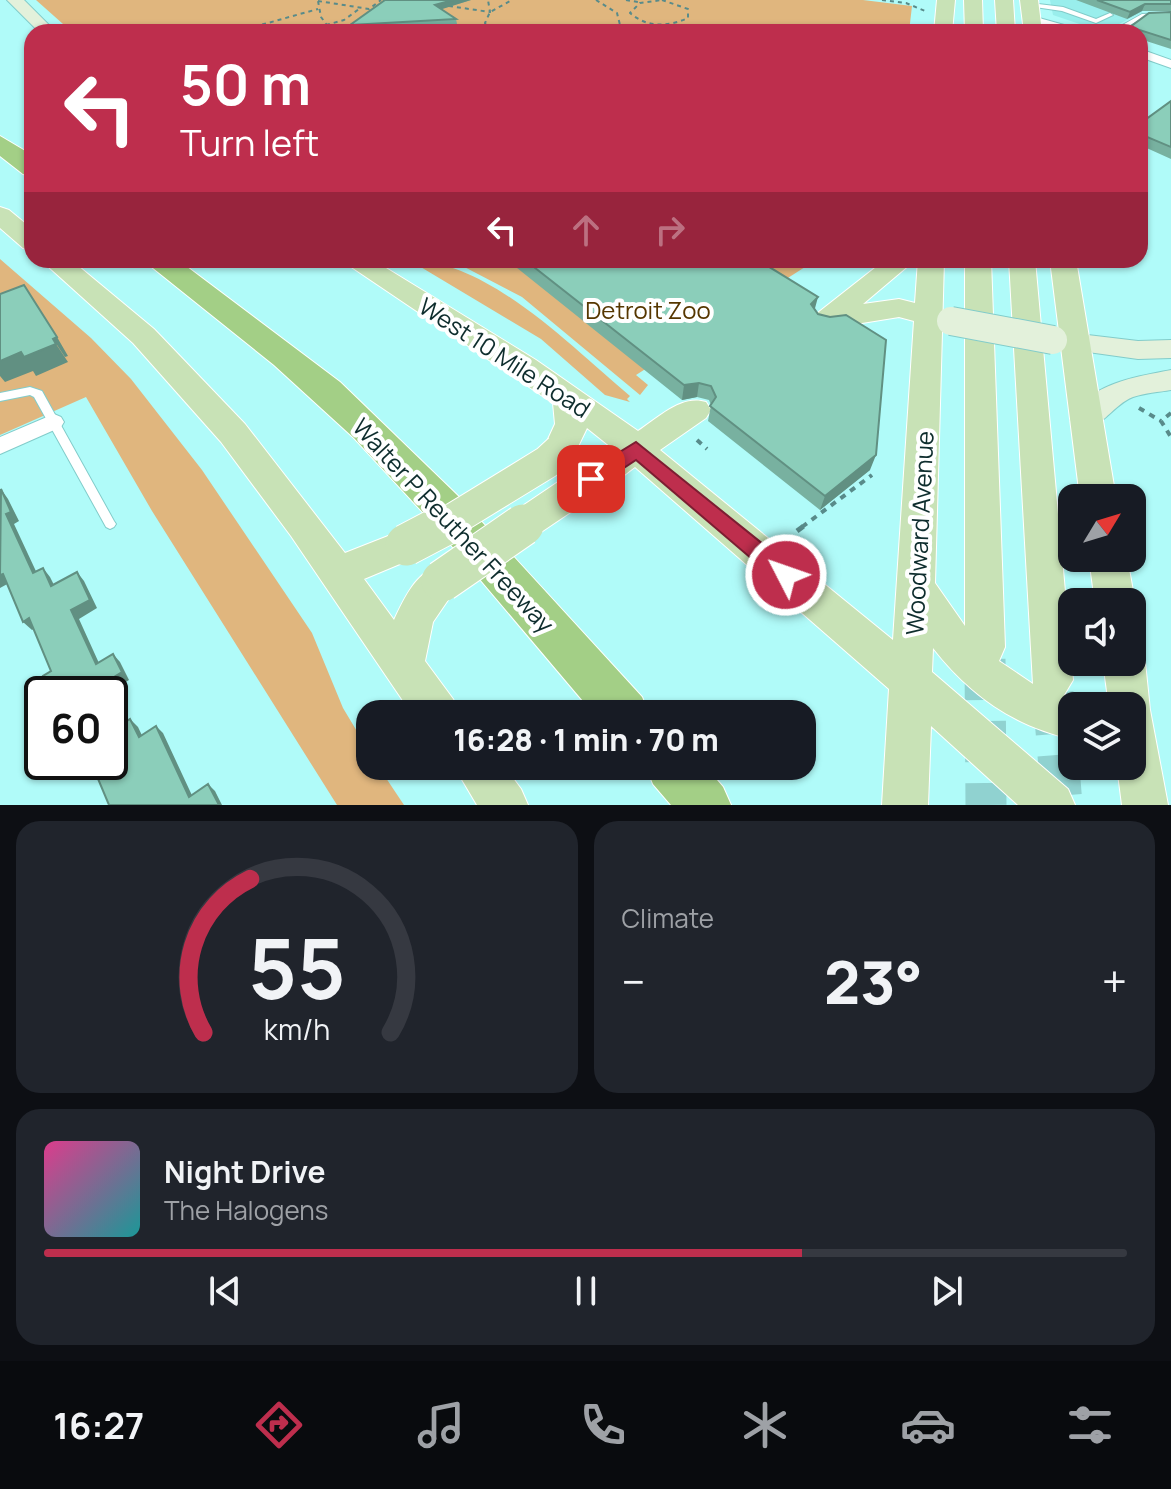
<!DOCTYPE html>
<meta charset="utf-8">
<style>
body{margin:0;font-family:Manrope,sans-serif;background:#20242c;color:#f1f3f6;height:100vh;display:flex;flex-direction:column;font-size:30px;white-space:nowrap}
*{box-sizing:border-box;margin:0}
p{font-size:26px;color:#9ea1a6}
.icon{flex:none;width:44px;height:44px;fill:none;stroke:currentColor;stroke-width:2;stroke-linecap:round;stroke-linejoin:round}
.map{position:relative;height:805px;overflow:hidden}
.details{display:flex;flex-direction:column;gap:16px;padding:16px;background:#0d0f14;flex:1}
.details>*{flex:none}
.banner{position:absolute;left:24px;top:24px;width:1124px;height:244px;border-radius:24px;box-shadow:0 2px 6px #0004;background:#be2e4d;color:#fff;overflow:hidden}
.needle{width:52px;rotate:52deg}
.tools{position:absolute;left:1058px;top:484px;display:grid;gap:16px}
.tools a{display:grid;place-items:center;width:88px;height:88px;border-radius:16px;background:#171b24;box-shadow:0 2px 6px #0004;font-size:40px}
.speed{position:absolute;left:24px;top:676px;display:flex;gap:16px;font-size:40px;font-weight:700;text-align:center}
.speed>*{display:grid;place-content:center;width:104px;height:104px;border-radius:50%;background:#171b24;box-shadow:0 2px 6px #0004;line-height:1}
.speed .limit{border:4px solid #111;border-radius:12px;background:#fff;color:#111}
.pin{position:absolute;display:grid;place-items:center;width:68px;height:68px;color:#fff;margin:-34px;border-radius:16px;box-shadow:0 4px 12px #0006}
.me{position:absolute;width:88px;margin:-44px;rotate:311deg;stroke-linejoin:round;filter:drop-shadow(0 0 6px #0008)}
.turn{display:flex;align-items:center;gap:28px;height:168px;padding:0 24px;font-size:36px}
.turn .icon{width:104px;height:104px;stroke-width:2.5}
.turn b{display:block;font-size:56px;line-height:68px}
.lanes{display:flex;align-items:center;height:76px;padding:0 24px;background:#0003;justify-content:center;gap:40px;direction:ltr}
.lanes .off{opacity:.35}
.big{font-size:60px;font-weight:800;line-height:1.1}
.details .widget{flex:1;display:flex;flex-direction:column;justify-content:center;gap:12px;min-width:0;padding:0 28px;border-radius:24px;background:#20242c}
.details .dial{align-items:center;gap:0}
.dial svg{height:208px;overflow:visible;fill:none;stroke:#363941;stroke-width:7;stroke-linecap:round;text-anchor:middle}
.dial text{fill:#f1f3f6;stroke:none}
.song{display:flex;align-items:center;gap:24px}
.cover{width:96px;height:96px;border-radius:12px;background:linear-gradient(135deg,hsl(330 70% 55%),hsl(180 70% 35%))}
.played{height:8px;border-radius:4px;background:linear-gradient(90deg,#be2e4d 70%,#363941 70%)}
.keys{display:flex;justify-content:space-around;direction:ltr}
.heat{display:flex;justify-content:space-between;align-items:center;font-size:44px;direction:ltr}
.details .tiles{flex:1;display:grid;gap:16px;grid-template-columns:1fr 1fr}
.widget:last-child{grid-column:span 2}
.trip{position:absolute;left:356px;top:700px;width:460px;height:80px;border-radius:24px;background:#171b24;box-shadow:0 2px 6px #0004;font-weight:800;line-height:80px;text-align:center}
.menu{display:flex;height:128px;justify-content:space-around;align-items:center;background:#090b0e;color:#9ea1a6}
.menu .icon{width:56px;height:56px}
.menu .selected{color:#be2e4d}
.menu b{font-size:36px;color:#f1f3f6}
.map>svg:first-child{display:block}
</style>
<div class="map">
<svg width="1171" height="805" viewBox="0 0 1171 805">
<rect width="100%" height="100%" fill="#b0fbf9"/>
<!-- built -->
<path fill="#99eeec" d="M1050 0H1112L1143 12 1103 32 1053 15Z"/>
<!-- green -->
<path fill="#e0b67e" d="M36 0H863L912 6 909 32H72Z
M0 259 91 338 131 379 202 470 312 633 343 708 370 753V766H378L404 805H337L152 511 86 397 0 435Z
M409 260C489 260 571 347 630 396L627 399 630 402 605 395 541 339Z
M451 260H816L636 375 648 385 640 395 522 297Z"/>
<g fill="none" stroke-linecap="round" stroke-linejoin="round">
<!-- primary-tunnel -->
<path stroke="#90d2d0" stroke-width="41" stroke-dasharray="41 21" stroke-linecap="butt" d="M985 659 986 805
M1053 693 1062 805"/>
<defs>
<path id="lane" d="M1030 3 1063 7 1096 19 1110 13 1113 15 1096 23 1062 11 1028 6V4Z
M1171 13V17H1145L1117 32H1110L1142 14Z
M30 387 42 391 114 521 116 524 114 527 110 529 106 527 34 397 30 395 0 401V393Z"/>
<path id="street" d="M1032 16 1082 30 1084 32H1065L1028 21V17Z
M1140 49 1171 60V68L1140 57Z
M54 414 61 417 64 422 61 427 0 454V437Z"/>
<path id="secondary" d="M7 0H24L56 32H39Z
M1054 331 1138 341 1171 340V358L1138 359 1045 346 1041 340 1045 334Z
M1171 370V390C1159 392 1145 393 1133 397 1111 405 1100 435 1074 427L1070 419C1090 383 1135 377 1171 370Z"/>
<path id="primary" d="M937 0H955L952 32H934Z
M964 0H982L983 32H965Z
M995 0H1013L1015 32H997Z
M1020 0H1038L1042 32H1024Z
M0 207 9 210 32 229V250L23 248 0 228Z
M41 260H71L154 329 245 424 345 553 406 529 419 534 425 545 419 556 364 579 394 620C406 594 423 557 456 569L461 581 433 622 425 661 453 699 460 714H412L291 536 221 442 133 343Z
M341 260H373L536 360 638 431C658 418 682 394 706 402L711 410 706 418 660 450 893 640 914 321 899 317 825 329 815 326 810 319 885 260H915L863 304 899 299 915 303 918 260H944L935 583 965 626V260H991L1005 647 999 661 1033 684 1009 260H1035L1073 680 1064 695 1089 706H1072V739C1013 726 970 695 933 648L932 672 1068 789 1075 805H1018L931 726 928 805H882L889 689 635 467C617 480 601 496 579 489L574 479 579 469 612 448 587 428 572 459 560 463 548 459 543 450 555 424 553 403Z
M1050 260H1076L1116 498H1080Z
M1089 558H1127L1135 602 1132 608V602H1095Z
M1132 646 1139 648 1145 662 1150 710 1168 805H1122L1117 766H1132V706H1109L1103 662H1132Z
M454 766H504L521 789 528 805H477Z"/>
<path id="highway" d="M0 136 32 155V176L23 174 0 156Z
M143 260H178L340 382 458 496 642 697 649 714H594L429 519 354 438 274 365Z
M646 766H705L723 787 731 805H671L653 784Z"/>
</defs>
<!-- lane casing -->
<use href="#lane" stroke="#82ccca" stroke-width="2"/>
<!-- street casing -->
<use href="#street" stroke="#82ccca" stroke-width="2"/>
<!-- secondary casing -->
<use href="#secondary" stroke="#82ccca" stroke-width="2"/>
<!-- primary casing -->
<use href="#primary" stroke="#fff" stroke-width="2"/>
<!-- highway casing -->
<use href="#highway" stroke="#fff" stroke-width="2"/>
<!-- path-far3 -->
<path stroke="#588b8a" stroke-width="2" stroke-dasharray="4 4" stroke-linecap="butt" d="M596 0 617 13 620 25 615 32
M626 0 638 2
M662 0 688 9V18C668 27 647 28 630 13L640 3Z
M882 0 906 3 925 11
M318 1 369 9 381 0
M318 1 321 17 332 32
M449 6 490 12 488 0
M260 25 269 32
M326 25 344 20 359 9
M239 31 318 9
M472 32 487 28
M489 32 485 23 490 12 512 0"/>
<!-- path-far2 -->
<path stroke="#588b8a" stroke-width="3" stroke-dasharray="5 5" stroke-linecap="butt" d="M817 260 851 266"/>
<!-- path-far1 -->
<path stroke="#588b8a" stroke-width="4" stroke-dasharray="6 6" stroke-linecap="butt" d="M1139 408 1161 421
M1171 413 1161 421 1171 437
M697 440 707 449
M802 527 872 475"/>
<!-- path -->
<path stroke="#588b8a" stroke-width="5" stroke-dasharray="8 8" stroke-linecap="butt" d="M797 531 805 525"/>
<!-- lane -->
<use href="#lane" fill="#fff" fill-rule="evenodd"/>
<!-- street -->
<use href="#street" fill="#fff" fill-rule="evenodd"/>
<!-- secondary -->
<use href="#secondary" fill="#e3f1db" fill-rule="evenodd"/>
<!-- primary -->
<use href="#primary" fill="#c8e2b6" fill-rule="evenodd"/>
<!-- highway -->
<use href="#highway" fill="#a3cf86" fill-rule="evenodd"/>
<defs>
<path id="secondary-bridge" d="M951 321 1053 340"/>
<path id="primary-bridge-far1" d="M441 527 547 462 560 450
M520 527 591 479"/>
<path id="primary-bridge" d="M406 545 444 525
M442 581 523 525"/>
</defs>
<!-- secondary-bridge casing -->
<use href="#secondary-bridge" stroke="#82ccca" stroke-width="30" stroke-linecap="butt"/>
<!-- primary-bridge-far1 casing -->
<use href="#primary-bridge-far1" stroke="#fff" stroke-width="34" stroke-linecap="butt"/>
<!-- primary-bridge casing -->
<use href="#primary-bridge" stroke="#fff" stroke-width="43" stroke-linecap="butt"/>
<!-- secondary-bridge -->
<use href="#secondary-bridge" stroke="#e3f1db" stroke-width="28"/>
<!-- primary-bridge-far1 -->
<use href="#primary-bridge-far1" stroke="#c8e2b6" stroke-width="32"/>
<!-- primary-bridge -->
<use href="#primary-bridge" stroke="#c8e2b6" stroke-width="41"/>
</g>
<!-- wall -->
<path fill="#78b1a0" d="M385 0H471L441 9 456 19 457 24 351 31 350 25Z
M1076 0H1171V11H1142L1127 19Z
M1171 12V49L1140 39V32H1128L1130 27Z
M1171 101V159L1140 145V129L1145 120Z
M507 260H758L815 309 870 470 820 510 708 421 711 405 709 400 697 397 682 400Z"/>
<!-- shaded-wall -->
<path fill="#619082" d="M453 0H471L436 11 435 5Z
M1145 4 1142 11 1127 19 1130 12Z
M818 297 814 312 811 304Z
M57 337 68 356 65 357 53 339Z
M56 344 68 362 36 376 33 371 5 382 0 376V361L21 352Z
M699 383 697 397 682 400 684 385Z
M876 455 870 470 820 510 825 496Z
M1 489 8 499 19 521 14 524 41 582 33 573 6 514Z
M43 568 50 577 59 595 51 586Z
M77 572 84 581 97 608 79 619 103 672 96 664 71 610Z
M3 574 11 582 0 588V575Z
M29 618 37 627 32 630 23 622Z
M113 654 120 662 129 680 106 694H101L98 687Z
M110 704 124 735 116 728 110 714Z
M130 719 138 727 146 744 139 737Z
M156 726 163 733 196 804 189 797Z
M91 762 100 770 92 775 83 768Z
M208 784 215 791 222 805H219Z"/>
<!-- building -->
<path fill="#8bceba" stroke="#619082" stroke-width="2" d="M385 0H453L435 5 456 19 350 25Z
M1097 0H1171V4H1145L1130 12Z
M1171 12V40L1130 27 1149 13Z
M1171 101V147L1147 137 1141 131 1145 120Z
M525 260H758L818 297 811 304 818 314 830 317 846 315 886 340 876 455 825 496 710 406 716 397 711 386 699 383 684 385Z
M24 285 57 337 53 339 56 344 24 357 21 352 0 361V294Z
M1 489 11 512 6 514 33 573 43 568 51 586 77 572 90 600 71 610 96 664 113 654 122 672 98 687 101 694H51L43 676 51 671 29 618 23 622 3 574 0 575Z
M110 714 116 728 130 719 139 737 156 726 189 797 208 784 219 805H109L91 762 83 768 80 762H110Z"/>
<!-- route -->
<path fill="#be2e4d" stroke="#7c1e32" stroke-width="2" d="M636 442 794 569 797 575 794 582H779L636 460 598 485H584L581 479 584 474Z"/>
<g text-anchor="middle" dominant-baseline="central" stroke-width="8" stroke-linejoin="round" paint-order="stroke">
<!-- park labels -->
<g font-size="24" fill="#563700" stroke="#fff">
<text x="648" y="309">Detroit Zoo</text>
</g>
<!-- street labels -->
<g font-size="24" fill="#0e2d2d" stroke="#fff">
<text transform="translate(505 357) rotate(33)">West 10 Mile Road</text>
<text transform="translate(454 525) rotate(47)">Walter P Reuther Freeway</text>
<text transform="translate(919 533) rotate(-87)">Woodward Avenue</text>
</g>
</g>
</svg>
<div class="tools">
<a><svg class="needle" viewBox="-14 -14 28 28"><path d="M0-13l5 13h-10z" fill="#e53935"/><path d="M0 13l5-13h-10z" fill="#9ea1a6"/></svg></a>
<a><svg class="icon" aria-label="sound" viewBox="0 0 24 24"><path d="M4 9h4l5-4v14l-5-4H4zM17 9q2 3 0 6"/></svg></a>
<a><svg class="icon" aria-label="layers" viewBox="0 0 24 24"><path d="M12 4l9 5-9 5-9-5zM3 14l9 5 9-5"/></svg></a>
</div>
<div class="speed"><div class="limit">60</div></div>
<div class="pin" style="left:591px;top:479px;background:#d93025"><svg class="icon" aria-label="arrive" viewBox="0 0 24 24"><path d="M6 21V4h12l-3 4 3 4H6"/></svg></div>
<svg class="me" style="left:786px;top:575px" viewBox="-20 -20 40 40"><circle r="17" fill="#be2e4d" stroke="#fff" stroke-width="3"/><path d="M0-11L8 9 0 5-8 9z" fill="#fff"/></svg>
<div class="trip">16:28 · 1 min · 70 m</div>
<div class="banner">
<div class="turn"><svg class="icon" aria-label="left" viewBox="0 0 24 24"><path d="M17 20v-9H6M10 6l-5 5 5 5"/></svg><div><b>50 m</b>Turn left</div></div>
<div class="lanes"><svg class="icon" aria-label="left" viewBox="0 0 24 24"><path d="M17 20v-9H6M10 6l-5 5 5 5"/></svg><svg class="icon off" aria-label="ahead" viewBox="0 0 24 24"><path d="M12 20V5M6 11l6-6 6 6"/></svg><svg class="icon off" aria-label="right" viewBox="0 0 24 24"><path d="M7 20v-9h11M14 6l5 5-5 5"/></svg></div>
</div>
</div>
<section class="details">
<div class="tiles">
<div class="widget dial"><svg viewBox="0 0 100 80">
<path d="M14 69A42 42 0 1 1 86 69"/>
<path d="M14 69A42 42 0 0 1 32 10" stroke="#be2e4d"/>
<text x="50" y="56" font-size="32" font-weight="700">55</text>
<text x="50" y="72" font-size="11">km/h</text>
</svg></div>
<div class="widget"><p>Climate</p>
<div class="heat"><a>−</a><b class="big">23°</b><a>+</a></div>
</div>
<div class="widget">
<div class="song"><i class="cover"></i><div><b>Night Drive</b><p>The Halogens</p></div></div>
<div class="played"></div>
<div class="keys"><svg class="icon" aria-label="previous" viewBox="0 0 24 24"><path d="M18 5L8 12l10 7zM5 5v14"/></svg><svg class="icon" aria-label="pause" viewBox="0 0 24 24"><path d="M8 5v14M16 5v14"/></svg><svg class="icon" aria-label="next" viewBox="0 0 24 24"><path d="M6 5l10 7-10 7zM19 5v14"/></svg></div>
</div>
</div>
</section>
<nav class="menu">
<b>16:27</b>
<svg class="icon selected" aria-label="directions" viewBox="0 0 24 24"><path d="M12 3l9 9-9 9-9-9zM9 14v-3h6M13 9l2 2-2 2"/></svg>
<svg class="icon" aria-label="music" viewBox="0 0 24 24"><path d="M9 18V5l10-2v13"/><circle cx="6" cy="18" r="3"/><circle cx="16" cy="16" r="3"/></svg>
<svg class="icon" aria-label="phone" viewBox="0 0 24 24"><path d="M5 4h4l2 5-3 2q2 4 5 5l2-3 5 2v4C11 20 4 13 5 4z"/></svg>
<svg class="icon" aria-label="climate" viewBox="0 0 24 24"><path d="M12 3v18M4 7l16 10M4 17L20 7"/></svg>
<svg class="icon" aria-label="car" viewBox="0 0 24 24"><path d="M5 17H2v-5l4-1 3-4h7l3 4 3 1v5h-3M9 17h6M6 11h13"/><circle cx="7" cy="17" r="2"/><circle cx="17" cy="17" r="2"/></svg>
<svg class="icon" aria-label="filters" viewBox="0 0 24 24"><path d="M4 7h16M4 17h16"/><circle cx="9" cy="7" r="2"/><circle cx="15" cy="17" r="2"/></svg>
</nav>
